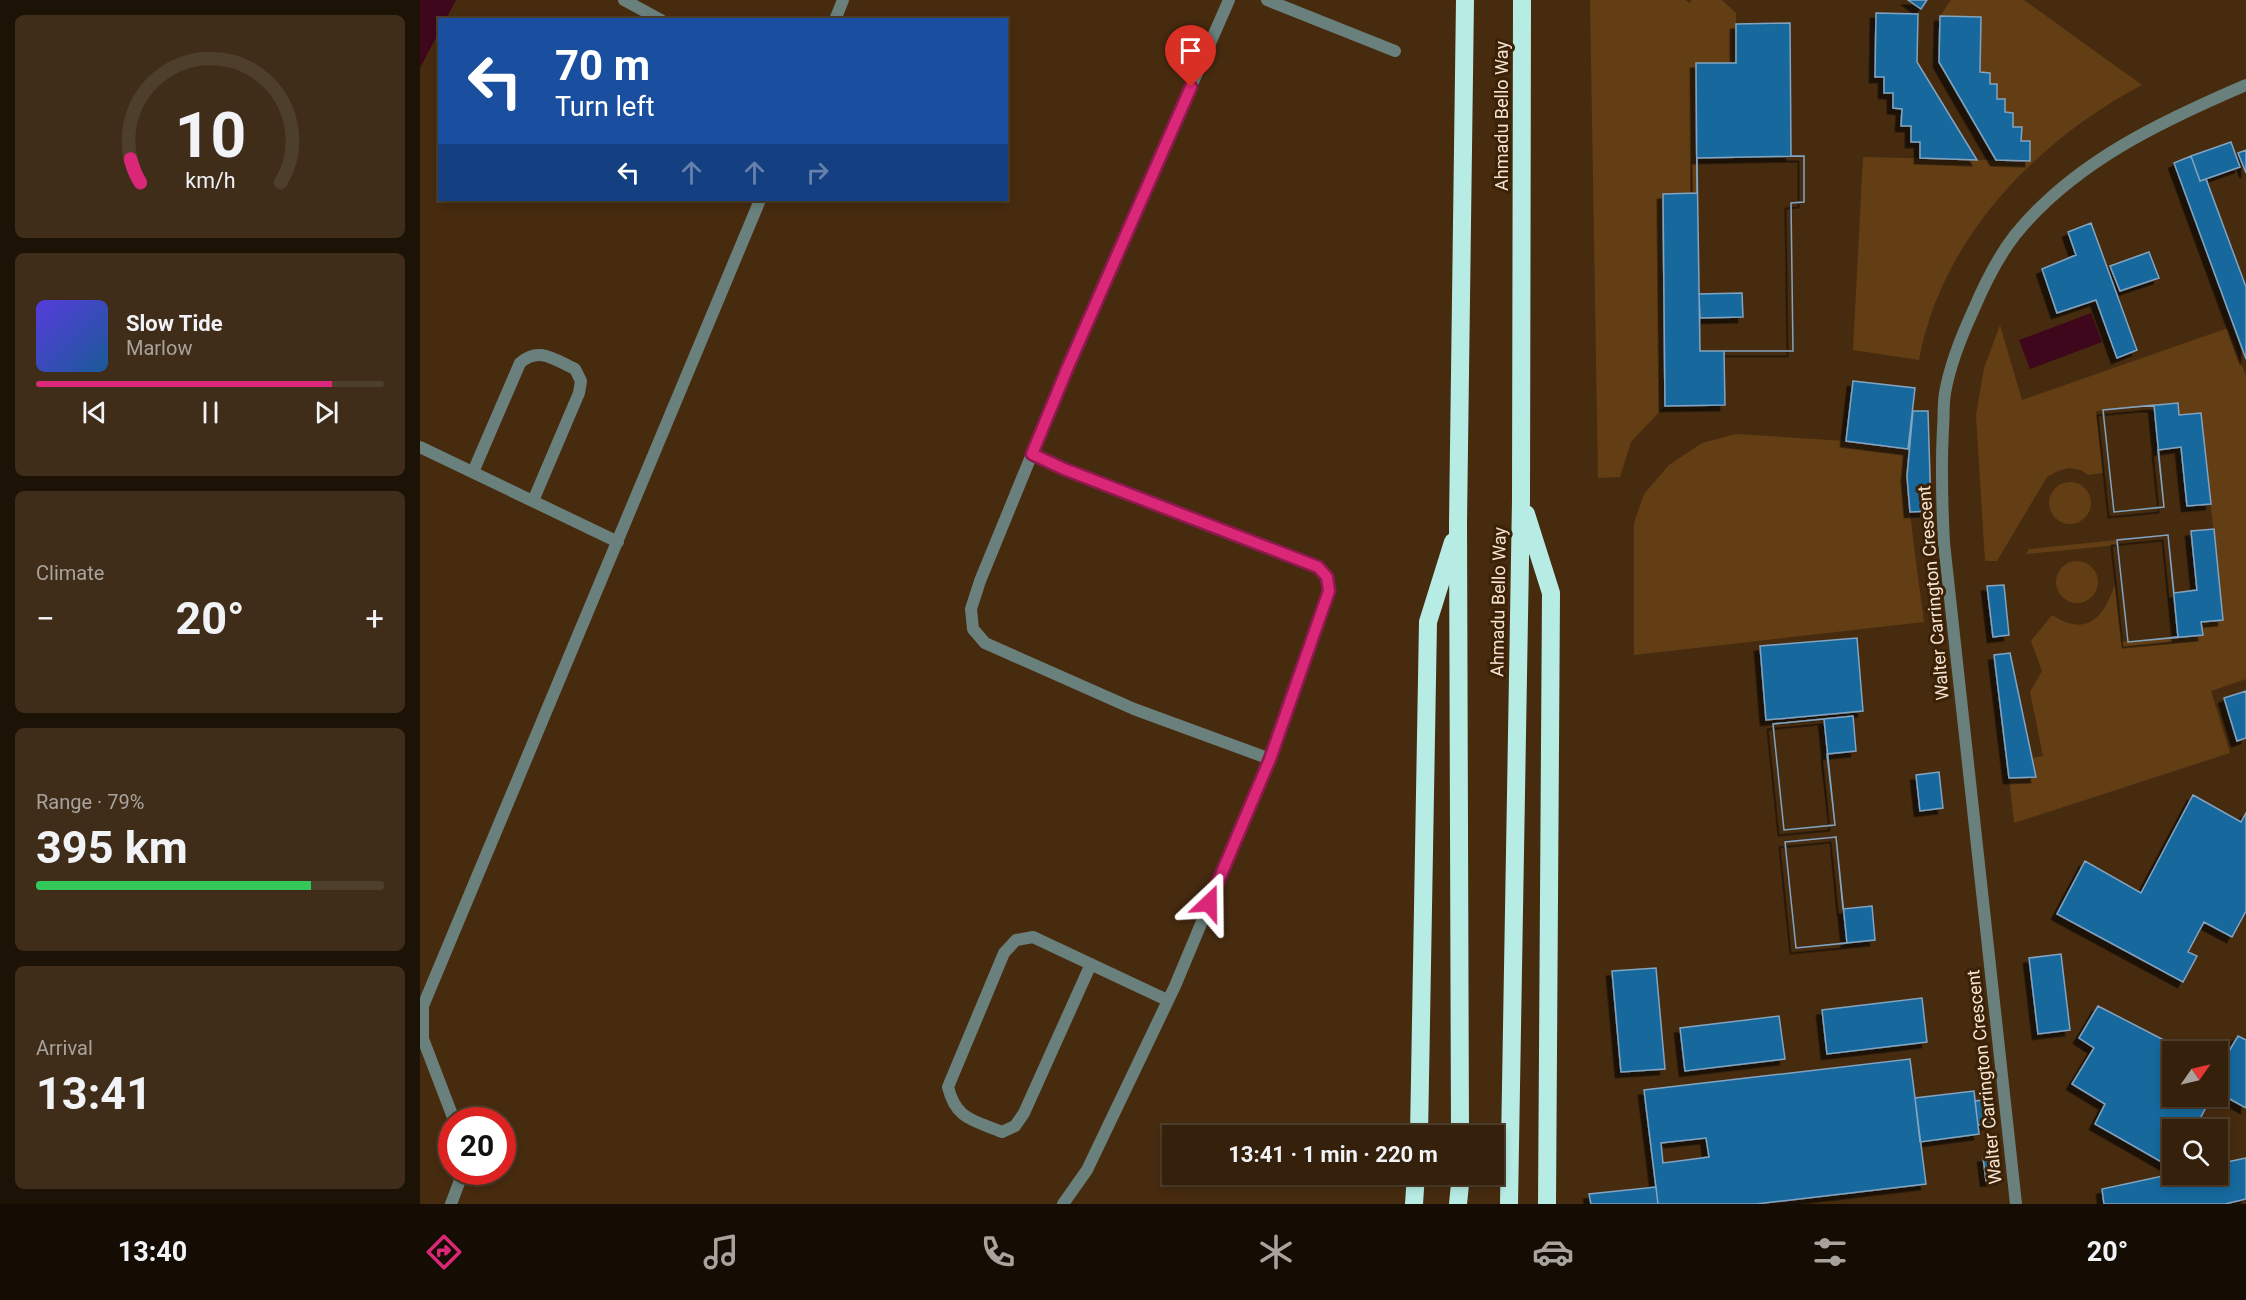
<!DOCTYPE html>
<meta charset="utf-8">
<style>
body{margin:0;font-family:Roboto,sans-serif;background:#3f2d19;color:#f1f3f6;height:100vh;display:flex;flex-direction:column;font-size:22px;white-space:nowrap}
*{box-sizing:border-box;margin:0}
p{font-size:20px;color:#a9a39d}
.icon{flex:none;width:33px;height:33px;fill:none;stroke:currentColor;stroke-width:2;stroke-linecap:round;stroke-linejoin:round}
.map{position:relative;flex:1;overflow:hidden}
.details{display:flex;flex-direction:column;gap:15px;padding:15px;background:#1d1206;width:420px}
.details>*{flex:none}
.guide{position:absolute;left:18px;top:18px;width:570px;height:183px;border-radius:0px;box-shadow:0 3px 9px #0003,0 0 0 2px #4e3e2c;background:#1a4fa0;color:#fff;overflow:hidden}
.needle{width:39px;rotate:56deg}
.fabs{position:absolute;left:1742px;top:1041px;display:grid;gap:12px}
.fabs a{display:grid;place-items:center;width:66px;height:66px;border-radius:0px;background:#34200b;box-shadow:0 3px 9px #0003,0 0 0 2px #4e3e2c;font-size:30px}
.speed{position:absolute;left:18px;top:1107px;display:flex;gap:12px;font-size:30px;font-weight:700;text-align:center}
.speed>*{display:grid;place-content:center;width:78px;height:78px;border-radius:50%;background:#34200b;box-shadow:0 3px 9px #0003,0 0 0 2px #4e3e2c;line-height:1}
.speed .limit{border:9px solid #d22;background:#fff;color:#111}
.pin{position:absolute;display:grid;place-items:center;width:51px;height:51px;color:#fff;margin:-62px -26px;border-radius:50% 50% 50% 0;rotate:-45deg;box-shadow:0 0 6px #0007}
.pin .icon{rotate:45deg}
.me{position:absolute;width:66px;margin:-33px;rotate:23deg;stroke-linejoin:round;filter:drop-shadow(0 0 4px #0008)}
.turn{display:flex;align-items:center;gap:21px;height:126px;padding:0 18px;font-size:27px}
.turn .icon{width:78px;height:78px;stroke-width:2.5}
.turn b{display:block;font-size:42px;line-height:51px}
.lanes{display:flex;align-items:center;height:57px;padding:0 18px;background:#0003;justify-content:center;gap:30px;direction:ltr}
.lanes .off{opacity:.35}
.big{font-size:45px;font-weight:700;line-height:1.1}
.details .card{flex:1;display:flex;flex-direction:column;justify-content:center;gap:9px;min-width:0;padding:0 21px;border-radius:9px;background:#3f2d19}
.details .dial{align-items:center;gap:0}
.dial svg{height:156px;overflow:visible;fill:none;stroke:#4e3e2c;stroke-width:7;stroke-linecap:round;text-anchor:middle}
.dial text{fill:#f1f3f6;stroke:none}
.song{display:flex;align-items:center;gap:18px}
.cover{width:72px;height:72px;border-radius:9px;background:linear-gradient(135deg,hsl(250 70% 55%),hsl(210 70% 35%))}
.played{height:6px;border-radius:3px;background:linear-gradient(90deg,#db2777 85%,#4e3e2c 85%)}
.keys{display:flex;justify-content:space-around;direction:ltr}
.heat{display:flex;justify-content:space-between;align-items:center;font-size:33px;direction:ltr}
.charge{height:9px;border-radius:4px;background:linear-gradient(90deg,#34c759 79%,#4e3e2c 0)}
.trip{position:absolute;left:742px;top:1125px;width:342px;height:60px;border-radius:0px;background:#34200b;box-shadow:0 3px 9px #0003,0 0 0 2px #4e3e2c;font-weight:700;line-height:60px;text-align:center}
.dock{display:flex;height:96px;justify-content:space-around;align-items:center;background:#150d04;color:#a9a39d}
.dock .icon{width:42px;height:42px}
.dock .selected{color:#db2777}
.dock b{font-size:27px;color:#f1f3f6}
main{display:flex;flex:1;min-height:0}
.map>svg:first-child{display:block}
</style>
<main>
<section class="details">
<div class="card dial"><svg viewBox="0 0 100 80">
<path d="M14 69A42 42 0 1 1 86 69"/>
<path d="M14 69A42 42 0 0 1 9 57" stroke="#db2777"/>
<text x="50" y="56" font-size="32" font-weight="700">10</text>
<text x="50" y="72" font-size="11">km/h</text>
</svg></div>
<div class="card">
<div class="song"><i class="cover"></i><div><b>Slow Tide</b><p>Marlow</p></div></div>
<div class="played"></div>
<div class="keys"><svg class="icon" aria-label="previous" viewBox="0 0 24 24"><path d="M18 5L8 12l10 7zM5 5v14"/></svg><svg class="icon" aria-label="pause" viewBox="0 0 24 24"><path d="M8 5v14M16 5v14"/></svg><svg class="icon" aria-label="next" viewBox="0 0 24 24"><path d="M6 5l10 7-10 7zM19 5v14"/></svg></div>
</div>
<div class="card"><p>Climate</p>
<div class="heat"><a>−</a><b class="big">20°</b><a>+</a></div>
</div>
<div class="card"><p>Range · 79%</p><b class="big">395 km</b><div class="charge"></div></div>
<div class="card"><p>Arrival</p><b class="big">13:41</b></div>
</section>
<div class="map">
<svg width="1826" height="1204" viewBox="0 0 1826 1204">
<defs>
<filter id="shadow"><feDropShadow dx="-5.5" dy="5.5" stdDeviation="0" flood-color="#0009"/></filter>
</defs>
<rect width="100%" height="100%" fill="#462b0f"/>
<!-- green -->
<path fill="#633e15" d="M1170 0H1265L1270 3 1272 0H1302L1316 13V63H1276L1277 193 1244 194 1245 406 1211 442 1200 477 1178 478Z
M1531 0H1604L1722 85C1616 141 1521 239 1499 360L1433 350 1443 157 1610 161V142L1601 141 1602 127H1593V113L1585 112V99H1577V84H1570V73L1560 72V17L1520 16Z
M1580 325 1602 400 1808 328 1826 376V679L1791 691 1810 753 1594 823 1589 778 1616 776 1612 758 1623 756 1610 692 1622 671 1611 641 1632 615C1667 638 1685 617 1695 583L1702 642 1782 635 1781 622 1803 620 1781 413 1759 415 1758 403 1676 411 1683 473 1668 475 1661 470 1649 468 1638 471 1627 477 1577 561H1565L1556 415 1564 368Z
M1316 434 1426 441 1488 449C1486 507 1497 564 1504 622L1214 655V523L1224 494 1249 465 1282 443Z
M1629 503a21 21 0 1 1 42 0a21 21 0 1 1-42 0Z
M1697 540 1698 545 1606 554 1609 549Z
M1636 582a21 21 0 1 1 42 0a21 21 0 1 1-42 0Z"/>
<!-- water -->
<path fill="#3e071b" d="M0 0H36L26 19 20 20 19 32 0 68Z
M1671 313 1682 342 1610 369 1599 340Z"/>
<!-- building -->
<path fill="#17679d" stroke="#82a4c1" stroke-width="1.5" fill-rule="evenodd" filter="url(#shadow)" d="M1488 0H1507L1501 9Z
M1456 13 1498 14 1497 62 1557 160 1500 158V142H1491V126H1481L1482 109 1473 108V93H1464V77H1455Z
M1520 16 1561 17 1560 72 1570 73V84H1577V99H1585V112L1593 113V127H1602L1601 141H1610V161L1576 160 1519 62Z
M1370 23 1371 156H1384V202L1371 203 1373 351H1304L1305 405 1245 406 1243 194 1277 193 1276 63H1316V24Z
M1811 142 1820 167 1780 181 1771 156Z
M1826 150V173L1818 153Z
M1384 156V202L1371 203 1373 351H1280L1277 158Z
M1771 156 1780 181 1786 179 1826 287V359L1754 163Z
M1671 223 1717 350 1697 358 1676 300 1637 313 1622 269 1656 255 1648 232Z
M1729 252 1739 278 1700 291 1690 266Z
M1322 293 1323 317 1280 318 1279 294Z
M1433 381 1495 388 1488 449 1426 441Z
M1758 403 1759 415 1781 413 1791 504 1767 506 1761 447 1738 450 1744 507 1694 512 1683 410Z
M1734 405 1744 507 1694 512 1683 410Z
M1493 411H1508L1511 511 1490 512 1487 476Z
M1794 529 1803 620 1781 622 1783 635 1708 642 1697 540 1748 535 1754 593 1777 590 1771 531Z
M1748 535 1758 637 1708 642 1697 540Z
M1584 585 1589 635 1573 637 1567 586Z
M1437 638 1443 711 1346 720 1340 646Z
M1590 653 1612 758 1616 777 1589 778 1574 655Z
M1826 691V738L1817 741 1804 698Z
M1433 716 1436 751 1407 754 1415 825 1364 830 1353 724Z
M1404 719 1415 825 1364 830 1353 724Z
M1519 772 1523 808 1500 811 1496 775Z
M1773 795 1821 822 1826 813V911L1812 937 1784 922 1768 952 1777 956 1763 982 1637 914 1665 861 1721 893Z
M1416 837 1427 943 1376 948 1365 842Z
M1416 837 1423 909 1452 906 1455 940 1376 948 1365 842Z
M1641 954 1650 1030 1618 1034 1609 958Z
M1236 968 1245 1069 1201 1072 1192 971Z
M1502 998 1507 1042 1407 1054 1402 1010Z
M1678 1006 1767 1052H1752V1096H1792L1774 1130H1752V1168L1675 1124 1685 1104 1652 1084 1674 1048 1659 1038Z
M1359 1016 1365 1059 1265 1071 1260 1028Z
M1818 1036 1826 1040V1108L1797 1092V1067L1799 1068Z
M1490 1059 1506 1184 1336 1204H1238L1224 1090ZM1286 1138 1289 1157 1243 1163 1241 1143Z
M1554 1091 1559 1134 1500 1142 1495 1098Z
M1572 1099 1574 1123 1558 1125 1555 1101Z
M1579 1155 1582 1179 1566 1181 1563 1157Z
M1826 1158V1199L1805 1204H1684L1682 1189 1752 1174H1797V1164Z
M1236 1187 1238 1204H1171L1169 1194Z"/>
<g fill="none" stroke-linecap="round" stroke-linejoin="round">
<!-- lane -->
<path stroke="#6a807c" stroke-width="12" d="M204 0 241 20
M847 0 975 51
M415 20 423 0
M0 447 198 542
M612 454 560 581 551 609 553 629 565 643 714 709 850 759
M53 472 100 363C119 346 135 360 155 369L161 381 159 393 113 501
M671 964 604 1113 595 1126 582 1132C554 1120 536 1120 528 1087L584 953 596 940 613 937 747 1000
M34 1120 3 1039V1006L340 200
M31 1204 43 1172
M643 1204 667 1170 755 986 850 759 909 591 907 577 898 567 644 469 612 454 647 369 809 0"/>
<!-- street -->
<path stroke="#6a807c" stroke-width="12" d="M1596 1204 1524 543C1522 505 1521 467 1523 429 1524 417 1523 405 1525 393 1530 364 1541 337 1553 311 1564 285 1577 258 1595 235 1654 162 1742 121 1826 85"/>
<!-- highway -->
<path stroke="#b6ece4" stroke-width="18" d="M1106 514 1131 593 1127 1204
M999 1136 1008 622 1033 542
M1040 1136 1038 523 1045 0
M994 1204 996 1174
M1038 1204 1041 1174
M1089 1204 1101 500 1102 0"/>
</g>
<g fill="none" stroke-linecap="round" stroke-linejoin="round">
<defs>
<path id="route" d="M771 87 647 369 612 454 644 469 898 567 907 577 909 591 850 759 789 903"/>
</defs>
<!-- route casing -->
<use href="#route" stroke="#8e194d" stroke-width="15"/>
<!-- route -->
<use href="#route" stroke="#db2777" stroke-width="10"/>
</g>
<g text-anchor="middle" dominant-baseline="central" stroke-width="6" stroke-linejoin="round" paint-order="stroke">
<!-- street labels -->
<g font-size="18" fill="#f5e4d4" stroke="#3b2105">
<text transform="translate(1081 116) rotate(-90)">Ahmadu Bello Way</text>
<text transform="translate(1513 593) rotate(-95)">Walter Carrington Crescent</text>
<text transform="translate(1078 602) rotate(-89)">Ahmadu Bello Way</text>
<text transform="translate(1564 1077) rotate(-96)">Walter Carrington Crescent</text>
</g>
</g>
</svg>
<div class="fabs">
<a><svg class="needle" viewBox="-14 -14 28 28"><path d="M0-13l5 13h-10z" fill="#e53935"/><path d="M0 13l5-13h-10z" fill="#a9a39d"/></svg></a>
<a><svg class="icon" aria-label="search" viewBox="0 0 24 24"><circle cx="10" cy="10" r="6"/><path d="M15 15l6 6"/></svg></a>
</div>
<div class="speed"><div class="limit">20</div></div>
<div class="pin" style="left:771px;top:87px;background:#d93025"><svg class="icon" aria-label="arrive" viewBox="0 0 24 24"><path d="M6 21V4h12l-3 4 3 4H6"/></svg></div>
<svg class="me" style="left:789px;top:903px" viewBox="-20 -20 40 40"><path d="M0-17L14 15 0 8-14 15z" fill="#db2777" stroke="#fff" stroke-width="4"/></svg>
<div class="trip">13:41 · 1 min · 220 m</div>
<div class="guide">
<div class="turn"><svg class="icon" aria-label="left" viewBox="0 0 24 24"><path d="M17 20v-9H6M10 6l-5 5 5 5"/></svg><div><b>70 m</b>Turn left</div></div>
<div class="lanes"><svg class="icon" aria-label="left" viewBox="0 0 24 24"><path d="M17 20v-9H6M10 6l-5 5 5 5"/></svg><svg class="icon off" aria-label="ahead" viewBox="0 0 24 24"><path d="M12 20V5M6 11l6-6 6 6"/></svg><svg class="icon off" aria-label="ahead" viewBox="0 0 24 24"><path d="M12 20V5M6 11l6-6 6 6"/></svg><svg class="icon off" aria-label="right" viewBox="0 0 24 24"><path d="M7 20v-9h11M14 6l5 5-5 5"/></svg></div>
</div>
</div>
</main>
<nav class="dock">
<b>13:40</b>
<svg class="icon selected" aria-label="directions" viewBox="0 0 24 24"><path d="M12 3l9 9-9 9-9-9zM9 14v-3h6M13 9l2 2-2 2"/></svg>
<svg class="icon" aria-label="music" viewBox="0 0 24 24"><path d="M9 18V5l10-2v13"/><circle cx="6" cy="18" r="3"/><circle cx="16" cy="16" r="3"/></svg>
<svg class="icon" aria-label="phone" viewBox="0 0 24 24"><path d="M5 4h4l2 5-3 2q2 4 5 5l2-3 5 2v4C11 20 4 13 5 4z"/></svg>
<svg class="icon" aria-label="climate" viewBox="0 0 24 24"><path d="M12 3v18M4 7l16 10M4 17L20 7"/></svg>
<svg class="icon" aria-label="car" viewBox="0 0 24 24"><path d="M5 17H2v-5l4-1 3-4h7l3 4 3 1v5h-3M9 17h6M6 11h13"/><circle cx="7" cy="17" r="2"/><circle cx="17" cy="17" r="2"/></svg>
<svg class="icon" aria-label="filters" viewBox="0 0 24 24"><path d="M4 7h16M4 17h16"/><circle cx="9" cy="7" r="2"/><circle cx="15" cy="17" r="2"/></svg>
<b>20°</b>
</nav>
